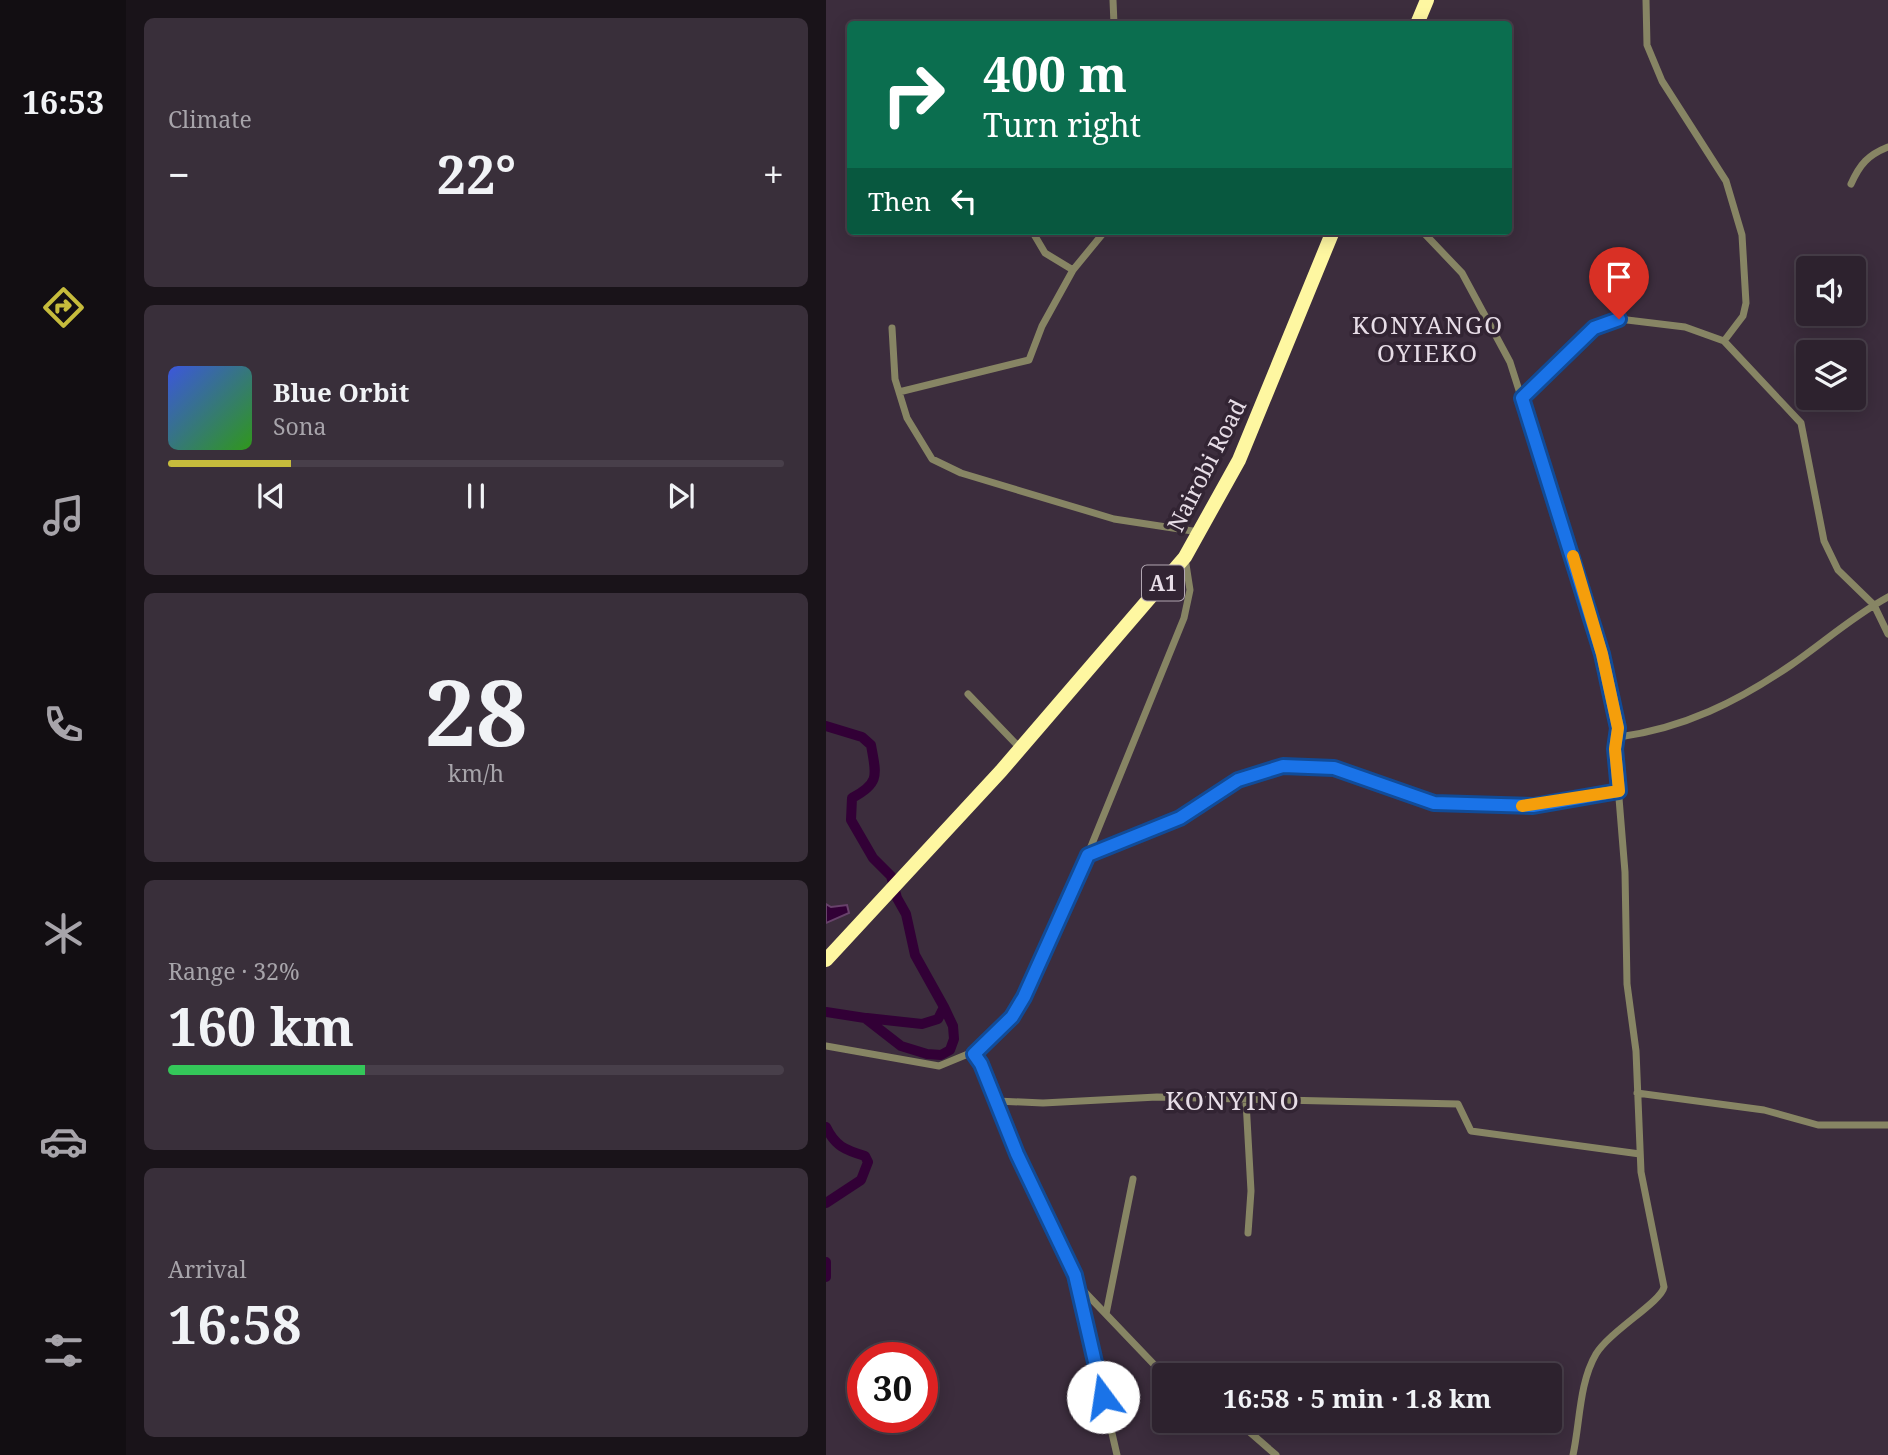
<!DOCTYPE html>
<meta charset="utf-8">
<style>
body{margin:0;font-family:"Noto Serif",serif;background:#392f3a;color:#f1f3f6;height:100vh;display:flex;flex-direction:column;font-size:26px;white-space:nowrap}
*{box-sizing:border-box;margin:0}
p{font-size:23px;color:#a7a4aa}
.icon{flex:none;width:38px;height:38px;fill:none;stroke:currentColor;stroke-width:2;stroke-linecap:round;stroke-linejoin:round}
.map{position:relative;flex:1;overflow:hidden}
.side{display:flex;flex-direction:column;gap:18px;padding:18px;background:#191319;width:700px}
.side>*{flex:none}
.guide{position:absolute;left:21px;top:21px;width:665px;height:214px;border-radius:7px;box-shadow:0 4px 18px #0003,0 0 0 2px #483f4a;background:#0b6e4f;color:#fff;overflow:hidden}
.tools{position:absolute;left:970px;top:256px;display:grid;gap:14px}
.tools a{display:grid;place-items:center;width:70px;height:70px;border-radius:7px;background:#2d222e;box-shadow:0 4px 18px #0003,0 0 0 2px #483f4a;font-size:35px}
.speed{position:absolute;left:21px;top:1342px;display:flex;gap:14px;font-size:35px;font-weight:700;text-align:center}
.speed>*{display:grid;place-content:center;width:91px;height:91px;border-radius:50%;background:#2d222e;box-shadow:0 4px 18px #0003,0 0 0 2px #483f4a;line-height:1}
.speed .limit{border:10px solid #d22;background:#fff;color:#111}
.pin{position:absolute;display:grid;place-items:center;width:60px;height:60px;color:#fff;margin:-72px -30px;border-radius:50% 50% 50% 0;rotate:-45deg;box-shadow:0 0 7px #0007}
.pin .icon{rotate:45deg}
.me{position:absolute;width:77px;margin:-38px;rotate:346deg;stroke-linejoin:round;filter:drop-shadow(0 0 5px #0008)}
.turn{display:flex;align-items:center;gap:24px;height:147px;padding:0 21px;font-size:32px}
.turn .icon{width:91px;height:91px;stroke-width:2.5}
.turn b{display:block;font-size:49px;line-height:60px}
.then{display:flex;align-items:center;height:66px;padding:0 21px;background:#0003;gap:14px;font-size:26px}
.big{font-size:52px;font-weight:700;line-height:1.1}
.side .tile{flex:1;display:flex;flex-direction:column;justify-content:center;gap:10px;min-width:0;padding:0 24px;border-radius:10px;background:#392f3a}
.side .dial{align-items:center;gap:0}
.dial b{font-size:91px;line-height:1}
.song{display:flex;align-items:center;gap:21px}
.cover{width:84px;height:84px;border-radius:10px;background:linear-gradient(135deg,hsl(230 70% 55%),hsl(110 70% 35%))}
.played{height:7px;border-radius:4px;background:linear-gradient(90deg,#c6bc3c 20%,#483f4a 20%)}
.keys{display:flex;justify-content:space-around;direction:ltr}
.heat{display:flex;justify-content:space-between;align-items:center;font-size:38px;direction:ltr}
.charge{height:10px;border-radius:5px;background:linear-gradient(90deg,#34c759 32%,#483f4a 0)}
.trip{position:absolute;left:326px;top:1363px;width:410px;height:70px;border-radius:7px;background:#2d222e;box-shadow:0 4px 18px #0003,0 0 0 2px #483f4a;font-weight:700;line-height:70px;text-align:center}
main{display:flex;flex:1;min-height:0}
.dock{display:flex;flex-direction:column;width:126px;justify-content:space-around;align-items:center;background:#120e12;color:#a7a4aa}
.dock .icon{width:49px;height:49px}
.dock .active{color:#c6bc3c}
.dock b{font-size:32px;color:#f1f3f6}
.map>svg:first-child{display:block}
</style>
<main>
<nav class="dock">
<b>16:53</b>
<svg class="icon active" aria-label="directions" viewBox="0 0 24 24"><path d="M12 3l9 9-9 9-9-9zM9 14v-3h6M13 9l2 2-2 2"/></svg>
<svg class="icon" aria-label="music" viewBox="0 0 24 24"><path d="M9 18V5l10-2v13"/><circle cx="6" cy="18" r="3"/><circle cx="16" cy="16" r="3"/></svg>
<svg class="icon" aria-label="phone" viewBox="0 0 24 24"><path d="M5 4h4l2 5-3 2q2 4 5 5l2-3 5 2v4C11 20 4 13 5 4z"/></svg>
<svg class="icon" aria-label="climate" viewBox="0 0 24 24"><path d="M12 3v18M4 7l16 10M4 17L20 7"/></svg>
<svg class="icon" aria-label="car" viewBox="0 0 24 24"><path d="M5 17H2v-5l4-1 3-4h7l3 4 3 1v5h-3M9 17h6M6 11h13"/><circle cx="7" cy="17" r="2"/><circle cx="17" cy="17" r="2"/></svg>
<svg class="icon" aria-label="filters" viewBox="0 0 24 24"><path d="M4 7h16M4 17h16"/><circle cx="9" cy="7" r="2"/><circle cx="15" cy="17" r="2"/></svg>
</nav>
<section class="side">
<div class="tile"><p>Climate</p>
<div class="heat"><a>−</a><b class="big">22°</b><a>+</a></div>
</div>
<div class="tile">
<div class="song"><i class="cover"></i><div><b>Blue Orbit</b><p>Sona</p></div></div>
<div class="played"></div>
<div class="keys"><svg class="icon" aria-label="previous" viewBox="0 0 24 24"><path d="M18 5L8 12l10 7zM5 5v14"/></svg><svg class="icon" aria-label="pause" viewBox="0 0 24 24"><path d="M8 5v14M16 5v14"/></svg><svg class="icon" aria-label="next" viewBox="0 0 24 24"><path d="M6 5l10 7-10 7zM19 5v14"/></svg></div>
</div>
<div class="tile dial"><b>28</b><p>km/h</p></div>
<div class="tile"><p>Range · 32%</p><b class="big">160 km</b><div class="charge"></div></div>
<div class="tile"><p>Arrival</p><b class="big">16:58</b></div>
</section>
<div class="map">
<svg width="1062" height="1455" viewBox="0 0 1062 1455">
<rect width="100%" height="100%" fill="#3c2d3d"/>
<!-- water -->
<path fill="#320036" stroke="#68426b" stroke-width="2" d="M0 904 5 907 21 905 23 913 0 923Z"/>
<g fill="none" stroke-linecap="round" stroke-linejoin="round">
<!-- river -->
<path stroke="#320036" stroke-width="10" d="M0 726 36 737 45 745C50 774 55 783 26 798L25 820 47 858 65 876 71 898 80 914 89 955 118 1007 127 1026 128 1039 124 1050 115 1055 101 1054 75 1046 39 1018 0 1012
M41 1018 96 1024 112 1019 118 1007
M0 1127C9 1146 19 1150 39 1156L42 1162 35 1180 0 1203
M0 1262V1277"/>
<!-- street -->
<path stroke="#878564" stroke-width="7" d="M287 0 288 24
M820 0 821 45 836 81 900 181 916 235 920 303 917 316 898 341
M1025 184C1034 164 1042 155 1062 147
M206 231 219 253 247 270
M596 231 636 273 684 362 770 632 793 737C858 728 911 702 965 665 997 643 1027 616 1062 597
M66 328 69 379 81 418 106 459 135 473 288 519 373 532
M73 392 203 360 216 326 247 270 279 231
M696 398 768 328 793 319 859 327 898 341 975 423 998 541 1012 570 1048 605 1062 634
M142 694 194 748
M262 855 354 818 412 780 457 766 508 768 609 803 707 806 793 791
M0 1046 113 1066 142 1054 152 1057 191 1154 228 1228 252 1285 339 1376
M148 1054 185 1017 198 997 246 893 358 618 364 590 359 558
M811 1093 938 1110 992 1125H1062
M171 1101 217 1103 331 1097 632 1104 645 1131 814 1154
M420 1101 425 1191 422 1233
M252 1286 291 1455
M280 1314 307 1179
M411 1421 450 1455
M747 1455C754 1423 753 1383 770 1354 784 1331 835 1302 838 1287L815 1172 810 1051 801 984 799 872 789 749 793 737"/>
<!-- highway -->
<path stroke="#fef7a1" stroke-width="14" d="M591 24 601 0
M0 960 175 771 359 557 413 460 507 231"/>
</g>
<g fill="none" stroke-linecap="round" stroke-linejoin="round">
<defs>
<path id="route" d="M277 1397 249 1275 191 1154 155 1064 148 1054 186 1017 198 997 262 855 354 818 412 780 457 766 508 768 608 803 707 806 793 791 789 749 792 728 776 654 696 398 768 328 793 319"/>
</defs>
<!-- route casing -->
<use href="#route" stroke="#114b97" stroke-width="18"/>
<!-- route -->
<use href="#route" stroke="#1a73e8" stroke-width="12"/>
<!-- slow -->
<path stroke="#f59e0b" stroke-width="12" d="M696 806 793 791 789 749 792 728 776 654 747 556"/>
</g>
<g text-anchor="middle" dominant-baseline="central" stroke-width="7" stroke-linejoin="round" paint-order="stroke">
<!-- shield labels -->
<rect fill="#322433" stroke="#b1a6b1" stroke-width="2" x="316" y="565.5" width="42" height="35" rx="5"/>
<g font-size="21" font-weight="bold" fill="#e7dde7">
<text x="337" y="583">A1</text>
</g>
<!-- street labels -->
<g font-size="23" fill="#e7dde7" stroke="#322433">
<text transform="translate(380 465) rotate(-63)">Nairobi Road</text>
</g>
<!-- neighbourhood labels -->
<g font-size="24" letter-spacing="2" fill="#e7dde7" stroke="#322433">
<text x="602" y="324">KONYANGO<tspan x="602" dy="28">OYIEKO</tspan></text>
</g>
<!-- quarter labels -->
<g font-size="26" letter-spacing="2" fill="#e7dde7" stroke="#322433">
<text x="407" y="1100">KONYINO</text>
</g>
</g>
</svg>
<div class="tools">
<a><svg class="icon" aria-label="sound" viewBox="0 0 24 24"><path d="M4 9h4l5-4v14l-5-4H4zM17 9q2 3 0 6"/></svg></a>
<a><svg class="icon" aria-label="layers" viewBox="0 0 24 24"><path d="M12 4l9 5-9 5-9-5zM3 14l9 5 9-5"/></svg></a>
</div>
<div class="speed"><div class="limit">30</div></div>
<div class="pin" style="left:793px;top:319px;background:#d93025"><svg class="icon" aria-label="arrive" viewBox="0 0 24 24"><path d="M6 21V4h12l-3 4 3 4H6"/></svg></div>
<svg class="me" style="left:277px;top:1397px" viewBox="-20 -20 40 40"><circle r="19" fill="#fff"/><path d="M0-13L10 11 0 6-10 11z" fill="#1a73e8"/></svg>
<div class="trip">16:58 · 5 min · 1.8 km</div>
<div class="guide">
<div class="turn"><svg class="icon" aria-label="right" viewBox="0 0 24 24"><path d="M7 20v-9h11M14 6l5 5-5 5"/></svg><div><b>400 m</b>Turn right</div></div>
<div class="then">Then<svg class="icon" aria-label="left" viewBox="0 0 24 24"><path d="M17 20v-9H6M10 6l-5 5 5 5"/></svg></div>
</div>
</div>
</main>
